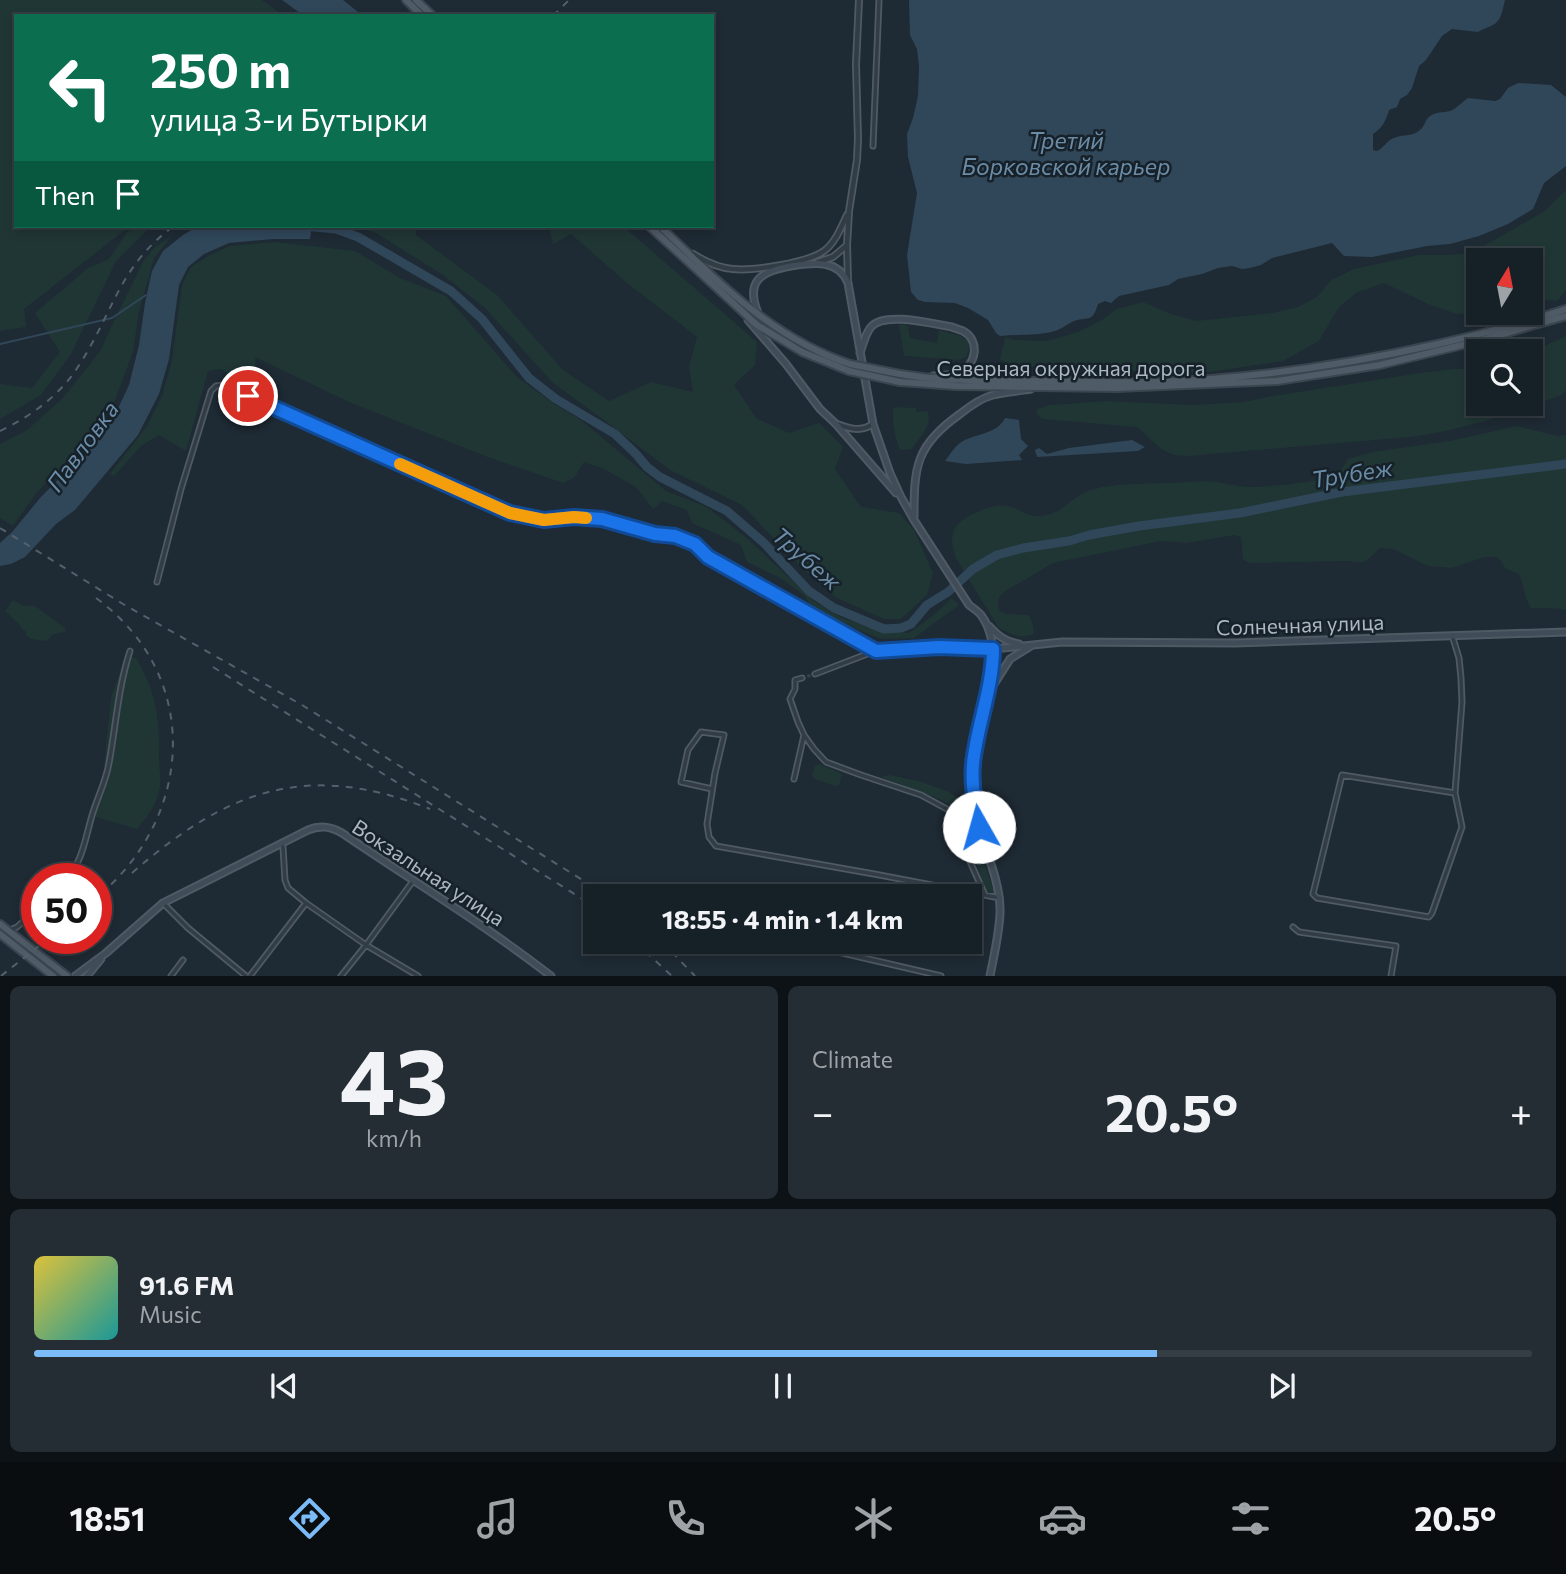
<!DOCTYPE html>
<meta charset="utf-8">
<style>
body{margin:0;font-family:Commissioner,sans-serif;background:#232d33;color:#f1f3f6;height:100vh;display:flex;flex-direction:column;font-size:26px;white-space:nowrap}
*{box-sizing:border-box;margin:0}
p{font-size:23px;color:#9ea3a7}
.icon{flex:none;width:38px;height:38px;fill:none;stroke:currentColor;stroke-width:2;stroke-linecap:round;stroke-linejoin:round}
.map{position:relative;height:976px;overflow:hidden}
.sheet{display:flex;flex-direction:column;gap:10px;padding:10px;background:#0c1215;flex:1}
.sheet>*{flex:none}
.banner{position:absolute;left:14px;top:14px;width:700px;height:214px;border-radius:0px;box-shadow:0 4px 10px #0003,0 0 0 2px #353e44;background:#0b6e4f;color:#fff;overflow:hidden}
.needle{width:46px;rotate:10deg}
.controls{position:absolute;left:1466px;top:248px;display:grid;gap:14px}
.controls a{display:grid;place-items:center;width:77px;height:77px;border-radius:0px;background:#162027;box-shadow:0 4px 10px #0003,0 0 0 2px #353e44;font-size:35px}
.speed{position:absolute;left:21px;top:863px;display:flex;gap:14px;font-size:35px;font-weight:700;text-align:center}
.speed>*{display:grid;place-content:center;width:91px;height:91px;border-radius:50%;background:#162027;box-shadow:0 4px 10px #0003,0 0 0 2px #353e44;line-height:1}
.speed .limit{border:10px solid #d22;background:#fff;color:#111}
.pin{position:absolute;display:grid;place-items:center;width:60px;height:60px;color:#fff;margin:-30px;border:4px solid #fff;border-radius:50%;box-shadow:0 2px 7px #0007}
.me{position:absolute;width:77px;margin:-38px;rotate:353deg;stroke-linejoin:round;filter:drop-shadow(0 0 5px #0008)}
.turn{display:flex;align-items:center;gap:24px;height:147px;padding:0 21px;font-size:32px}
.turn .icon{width:91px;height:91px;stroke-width:2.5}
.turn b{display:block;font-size:49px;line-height:60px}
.then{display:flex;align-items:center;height:66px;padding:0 21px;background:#0003;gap:14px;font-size:26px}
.big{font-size:52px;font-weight:700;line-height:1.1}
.sheet .widget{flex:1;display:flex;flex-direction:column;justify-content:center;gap:10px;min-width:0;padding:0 24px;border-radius:10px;background:#232d33}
.sheet .dial{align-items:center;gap:0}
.dial b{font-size:91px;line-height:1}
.song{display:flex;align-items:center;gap:21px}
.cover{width:84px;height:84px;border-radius:10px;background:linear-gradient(135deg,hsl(50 70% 55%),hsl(180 70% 35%))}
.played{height:7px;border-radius:4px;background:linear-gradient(90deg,#7bbbf7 75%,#353e44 75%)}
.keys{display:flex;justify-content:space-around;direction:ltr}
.heat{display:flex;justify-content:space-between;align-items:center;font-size:38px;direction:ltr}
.sheet .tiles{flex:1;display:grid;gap:10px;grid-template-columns:1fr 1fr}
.widget:last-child{grid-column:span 2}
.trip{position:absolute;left:583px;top:884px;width:399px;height:70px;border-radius:0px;background:#162027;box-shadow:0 4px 10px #0003,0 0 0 2px #353e44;font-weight:700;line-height:70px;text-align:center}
.dock{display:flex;height:112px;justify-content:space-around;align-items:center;background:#090d10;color:#9ea3a7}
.dock .icon{width:49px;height:49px}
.dock .active{color:#7bbbf7}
.dock b{font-size:32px;color:#f1f3f6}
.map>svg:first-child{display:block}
</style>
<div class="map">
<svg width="1566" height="976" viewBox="0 0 1566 976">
<rect width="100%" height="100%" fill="#1e2a34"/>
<!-- green -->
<path fill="#203635" d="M0 0H262L284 16H16V226H130L24 309 26 327 0 331Z
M1566 190V290L1557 301 1531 299V261H1479V313H1482L1457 314 1428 304 1384 283 1357 292 1339 307 1319 341 1283 361 1202 373 1030 367 1009 365 1000 359 1005 338H1009L1015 340 1047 341 1078 332 1100 321 1117 309 1143 302 1171 314 1196 321 1272 313 1298 307 1317 297 1331 280 1354 269 1419 255H1446L1471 253 1545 211Z
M137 226H154L148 229 116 261 71 354 41 395 0 419V384L32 388 60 352 35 313 88 268 109 259 127 232Z
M186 226H191L173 234 154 258 139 312 133 352 111 411 76 455 37 492 13 526 0 518V444L27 430 63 398 101 350 111 327 143 262 154 248Z
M354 226H416V235L497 295 563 370 609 401 651 382 693 392 689 366 697 337 627 283 571 234 553 244 549 226H623L757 342 755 365 734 385 756 418 789 433 819 423 843 447 835 469 861 507 899 513 914 530 933 573 927 595 901 619H884L837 598 803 569 742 505 670 470 604 420 553 383 485 308 443 275 376 233Z
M274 242 355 251 400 278 446 296 517 377 556 405 581 420 666 491 707 507 748 539 815 602 842 618 881 631 909 633 935 614 952 598 959 605 914 638 881 639 839 622 811 606 804 595 780 578 747 562 741 545 692 523 687 510 662 501 653 509 636 487 602 468 584 462 574 478 563 483 485 456 349 402 255 357 256 372 241 382 221 369 208 371 186 451 159 435 141 446 114 476 110 474 147 426 162 396 172 360 182 285 191 267 208 256 230 246Z
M899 324 908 326 910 338 937 343 939 330 961 336 968 341 969 350 966 357 959 360 904 356Z
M1566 336V390L1562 395C1512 414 1463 430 1411 437L1188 456 1174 455 1161 449 1137 427 1042 419 1037 414V409L1050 405 1106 401 1192 405 1244 402 1267 397 1420 373 1453 369H1479V404H1531V352Z
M897 407 916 408 917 412 927 411C934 425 919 437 912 449L901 450 899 448C895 435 892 423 893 409Z
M1517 426 1557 436 1566 435V610C1554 607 1543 609 1531 608 1523 596 1525 587 1519 574L1506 569 1498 557H1484L1452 568 1428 566 1393 549 1380 548C1368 559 1367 565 1350 561L1251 563 1247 562 1243 559 1241 537 1235 535 1186 543 1161 541 1053 563 1004 592C998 598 996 602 1000 611L1007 614 1029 615 1033 625 1034 634C1020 639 1010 635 998 627L956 558C946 531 956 520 982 510 990 507 999 504 1008 506 1018 508 1027 517 1038 516 1064 516 1071 494 1094 489 1118 483 1144 484 1168 483 1184 483 1201 480 1216 482 1229 484 1240 487 1253 487 1281 486 1310 482 1337 476L1348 459 1372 452 1450 441Z
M13 600 23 606H35L66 629 65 632 53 634 47 641 31 639 26 635V632L21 628 20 625 5 611Z
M132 657 136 658C157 692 160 721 159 759 159 771 162 780 159 792 155 807 147 817 137 829L93 816 109 768 104 766 111 698 121 669Z
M819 764 840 773 842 775 839 785 835 786 815 779 812 775 815 766Z
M890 775 922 782 949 792 970 805 973 831 995 894 987 892 958 812 942 800 881 777Z"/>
<!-- water -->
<path fill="#30475a" d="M282 0H343L363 16H304Z
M909 0H1505C1503 7 1502 18 1496 23 1491 27 1484 28 1478 32L1452 29 1442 36 1426 60 1419 66 1412 88 1407 95 1400 99 1397 107 1389 110C1386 121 1382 128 1373 134V150L1377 151C1384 148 1387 140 1394 138 1403 134 1412 137 1420 130 1425 126 1425 120 1429 117 1436 111 1443 113 1450 111 1456 109 1462 102 1468 98L1495 101 1500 99 1508 88 1518 83 1551 85 1566 97V166L1544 183 1533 209 1508 224 1479 236 1450 244 1427 246 1372 257 1344 256 1332 243 1272 258 1261 265 1250 268 1242 269 1232 266 1218 268 1202 274 1178 279 1169 285 1119 296 1111 303 1105 301 1098 304C1092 323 1090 316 1074 321 1067 324 1062 329 1055 331 1037 336 1018 334 1000 336L996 333 988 320 968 308 955 303 925 302 918 300 911 292 907 255 917 193 908 157 907 134 913 118 918 96 919 66 917 49 910 35Z
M198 226H312L310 239H273L229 243 204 254 188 267 179 285 169 359 159 394 138 435 75 510 56 524 25 557 11 564 0 566V543L13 531 40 498 87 450 114 417 129 385 139 345 145 303 152 271 163 251 183 235Z
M1005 418 1019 420 1021 439 1028 446 1019 455 1022 460 966 464 945 461C949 456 954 447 960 443 974 433 997 435 1005 418Z
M1132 440 1145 447 1138 451 1037 457 1035 450 1039 448 1047 454 1069 448Z"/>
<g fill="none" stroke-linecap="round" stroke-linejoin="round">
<!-- stream -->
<path stroke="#30475a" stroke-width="2" d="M0 344 112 318 146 295"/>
<!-- river -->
<path stroke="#30475a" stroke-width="9" d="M304 226 336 229 358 237 451 291 482 319 529 378 556 399 615 434 636 454 647 467 660 477 727 511 763 542 809 591 834 608 884 629 901 628 911 624 927 605 948 592 973 569 997 555 1023 548 1069 541 1089 535 1139 526 1240 513 1342 492 1566 464"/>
<!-- minor-tunnel -->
<path stroke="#333f49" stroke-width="3.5" stroke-dasharray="3.5 2" stroke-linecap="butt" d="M802 678 815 674"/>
<defs>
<path id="minor" d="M873 146 879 0
M157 582 181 489 211 391 216 386 224 385 510 513 544 520 574 517 602 519 655 534 675 536 695 544 708 557 875 651
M1452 635 1459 658 1461 678 1462 702 1455 793 1462 827 1432 913 1429 917 1317 898 1313 894 1342 775 1455 793
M815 674 875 651 939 647 993 649
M802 678 795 680V689L790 699 798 722 804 735 814 749 826 762 861 775 921 795 956 814 959 837 985 895
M794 779 804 735
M712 789 681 782 688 750 701 732 724 735 715 773 707 824 709 837 716 846 874 874 1000 898
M281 843 283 847 285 880 288 888 306 903 366 945 418 976
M67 878C82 862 85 840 91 819 96 800 106 782 109 763 116 725 118 688 130 651
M163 903 188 928 246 976
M1293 927 1299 932 1396 946 1391 976
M10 930 17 927 37 909
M801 942 808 945 941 976
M171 976 183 960
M250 976 306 903
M341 976 366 945 413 881"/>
<path id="tertiary" d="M693 254C706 262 719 268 733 269 754 271 807 263 824 251 835 243 841 228 847 215
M818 262 833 257 846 246
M848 282 847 245 849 211 857 160 858 139 856 64 859 0
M837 424C850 429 861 432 873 424"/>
<path id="secondary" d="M758 313C745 281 761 271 791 266 812 263 838 258 848 283L873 424 890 473 901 497 914 520 969 605C973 608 978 611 981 615 991 628 995 650 992 666 987 701 972 736 973 771 974 790 975 811 980 830 987 855 999 880 1000 907 1001 926 994 955 990 976
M748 320 786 364 820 409 836 424 896 493
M860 353C863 345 865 334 871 327 884 311 933 324 952 327 954 328 961 330 963 331 980 340 977 364 960 372 952 376 942 375 933 376
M914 517C914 466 916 445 960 414 970 406 981 398 993 395 1005 392 1019 391 1031 389
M989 626C998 636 1006 642 1019 644
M993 649 1062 642 1235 643 1566 632
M989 692 1010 659 1031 646
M75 976 106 953 163 903 308 830C320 825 330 826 342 833 411 880 484 924 551 976
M87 976 101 959"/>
<path id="primary" d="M406 0 422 16
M416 0 433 16
M649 226 757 325 802 352 849 371
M660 226C717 281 772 338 850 364
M900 374C947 382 995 380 1043 381 1080 381 1117 383 1154 382 1250 379 1345 365 1438 344 1481 334 1524 323 1566 309
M900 382 957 386 1117 388 1277 381 1380 365 1475 342 1566 316
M0 924 67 976
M0 934 53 976"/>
</defs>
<!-- minor casing -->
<use href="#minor" stroke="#4f5a64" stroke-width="7"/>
<!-- tertiary casing -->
<use href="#tertiary" stroke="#4f5a64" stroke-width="8"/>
<!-- secondary casing -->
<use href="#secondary" stroke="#4f5a64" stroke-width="9"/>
<!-- primary casing -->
<use href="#primary" stroke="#3b454f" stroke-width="10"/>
<!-- minor -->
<use href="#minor" stroke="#323c45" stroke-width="3.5"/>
<!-- tertiary -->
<use href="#tertiary" stroke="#323c45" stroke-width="4.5"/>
<!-- secondary -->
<use href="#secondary" stroke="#404c58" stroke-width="5"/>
<!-- primary -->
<use href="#primary" stroke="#4f5b66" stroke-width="6"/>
<!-- rail -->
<path stroke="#53616c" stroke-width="2" stroke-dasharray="7 7" stroke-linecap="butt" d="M553 16 569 0
M0 431C33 415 62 394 81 362 114 310 120 265 174 226
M0 528 123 604 302 705 608 896
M96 598C203 676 194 818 96 898
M213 667 595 907
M132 873C227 790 307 760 430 809
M635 942 672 976
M662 942 695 976
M1 976 49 938"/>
<defs>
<path id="primary-bridge" d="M850 364 900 374
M849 371 900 382"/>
</defs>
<!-- primary-bridge casing -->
<use href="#primary-bridge" stroke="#3b454f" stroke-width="10" stroke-linecap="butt"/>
<!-- primary-bridge -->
<use href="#primary-bridge" stroke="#4f5b66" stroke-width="6"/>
</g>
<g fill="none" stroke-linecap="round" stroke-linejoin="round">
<defs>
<path id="route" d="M248 396 510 513 544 520 574 517 602 519 655 534 675 536 695 544 708 557 876 651 939 647 993 649C993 685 979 720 974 756 970 779 975 804 979 827"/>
</defs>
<!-- route casing -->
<use href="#route" stroke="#114b97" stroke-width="18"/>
<!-- route -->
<use href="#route" stroke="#1a73e8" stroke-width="12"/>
<!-- slow -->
<path stroke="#f59e0b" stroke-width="12" d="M400 464 510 513 544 520 574 517 586 518"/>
</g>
<g text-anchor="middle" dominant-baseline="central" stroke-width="5" stroke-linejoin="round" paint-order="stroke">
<!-- street labels -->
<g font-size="21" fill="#abb7c3" stroke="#172129">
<text x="1071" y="367">Северная окружная дорога</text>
<text transform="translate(1300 624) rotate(-2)">Солнечная улица</text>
<text transform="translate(429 872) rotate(33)">Вокзальная улица</text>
</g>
<!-- water labels -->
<g font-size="23" font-style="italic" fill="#6b8ca7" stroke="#172129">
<text x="1066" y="140">Третий<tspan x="1066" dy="26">Борковской карьер</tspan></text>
<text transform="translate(82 446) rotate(-54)">Павловка</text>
<text transform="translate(1352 473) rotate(-9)">Трубеж</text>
<text transform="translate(807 558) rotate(41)">Трубеж</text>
</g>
</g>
</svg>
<div class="controls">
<a><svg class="needle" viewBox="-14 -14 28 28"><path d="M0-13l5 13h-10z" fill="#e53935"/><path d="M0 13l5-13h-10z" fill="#9ea3a7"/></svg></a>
<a><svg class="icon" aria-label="search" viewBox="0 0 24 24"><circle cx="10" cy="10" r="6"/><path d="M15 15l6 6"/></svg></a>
</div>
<div class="speed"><div class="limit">50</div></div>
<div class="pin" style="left:248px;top:396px;background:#d93025"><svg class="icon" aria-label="arrive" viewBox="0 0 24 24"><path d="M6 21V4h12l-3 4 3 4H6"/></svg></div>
<svg class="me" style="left:979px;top:827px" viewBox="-20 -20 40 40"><circle r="19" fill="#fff"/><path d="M0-13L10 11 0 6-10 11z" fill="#1a73e8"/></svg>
<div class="trip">18:55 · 4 min · 1.4 km</div>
<div class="banner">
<div class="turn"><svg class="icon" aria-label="left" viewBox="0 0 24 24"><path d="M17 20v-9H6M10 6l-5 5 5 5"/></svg><div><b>250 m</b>улица 3-и Бутырки</div></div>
<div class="then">Then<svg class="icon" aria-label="arrive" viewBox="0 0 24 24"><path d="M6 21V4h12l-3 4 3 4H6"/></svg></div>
</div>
</div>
<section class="sheet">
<div class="tiles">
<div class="widget dial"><b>43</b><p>km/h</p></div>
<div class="widget"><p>Climate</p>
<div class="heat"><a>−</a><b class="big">20.5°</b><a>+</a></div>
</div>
<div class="widget">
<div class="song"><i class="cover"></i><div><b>91.6 FM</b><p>Music</p></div></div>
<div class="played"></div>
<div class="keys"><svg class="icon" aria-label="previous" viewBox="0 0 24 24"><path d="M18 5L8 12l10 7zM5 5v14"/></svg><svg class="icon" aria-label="pause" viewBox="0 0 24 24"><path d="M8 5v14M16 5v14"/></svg><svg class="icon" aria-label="next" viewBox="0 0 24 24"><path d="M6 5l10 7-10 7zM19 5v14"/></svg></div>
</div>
</div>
</section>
<nav class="dock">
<b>18:51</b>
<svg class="icon active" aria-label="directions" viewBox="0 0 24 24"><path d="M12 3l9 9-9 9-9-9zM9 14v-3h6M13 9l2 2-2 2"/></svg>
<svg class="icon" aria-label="music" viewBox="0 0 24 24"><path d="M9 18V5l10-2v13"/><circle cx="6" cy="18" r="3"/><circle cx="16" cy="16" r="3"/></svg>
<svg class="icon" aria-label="phone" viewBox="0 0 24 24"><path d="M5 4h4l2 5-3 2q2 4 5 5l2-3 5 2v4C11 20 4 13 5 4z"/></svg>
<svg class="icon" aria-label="climate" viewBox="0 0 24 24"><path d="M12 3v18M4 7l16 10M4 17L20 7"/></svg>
<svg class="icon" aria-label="car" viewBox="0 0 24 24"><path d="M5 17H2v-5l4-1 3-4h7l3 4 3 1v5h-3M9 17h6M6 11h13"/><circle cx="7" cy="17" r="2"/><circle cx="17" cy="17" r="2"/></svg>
<svg class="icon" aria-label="filters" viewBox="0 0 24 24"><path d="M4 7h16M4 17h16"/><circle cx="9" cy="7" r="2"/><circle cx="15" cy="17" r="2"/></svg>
<b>20.5°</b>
</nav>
